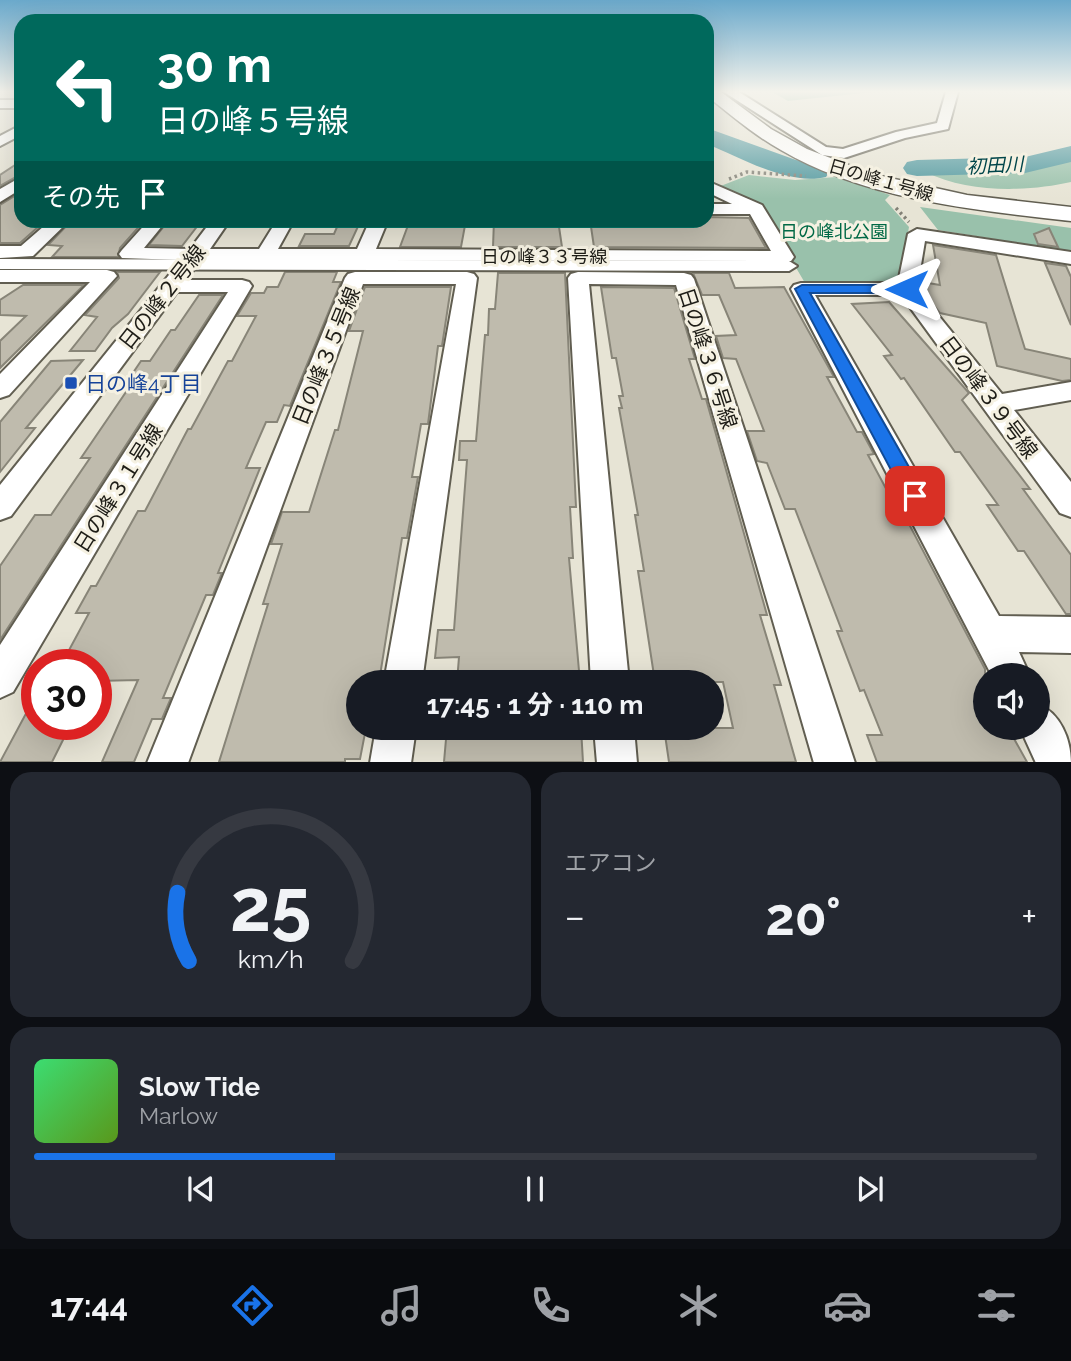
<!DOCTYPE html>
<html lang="ja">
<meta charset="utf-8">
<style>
body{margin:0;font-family:Raleway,"Noto Sans JP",sans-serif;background:#242831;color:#f1f3f6;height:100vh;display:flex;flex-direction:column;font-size:26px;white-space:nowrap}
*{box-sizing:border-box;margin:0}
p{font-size:23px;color:#9ea1a6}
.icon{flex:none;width:38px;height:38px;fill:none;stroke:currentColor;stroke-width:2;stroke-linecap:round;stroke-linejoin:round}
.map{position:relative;height:762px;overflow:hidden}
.details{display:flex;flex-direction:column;gap:10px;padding:10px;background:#0d0f14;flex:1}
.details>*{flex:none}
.banner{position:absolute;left:14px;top:14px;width:700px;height:214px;border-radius:21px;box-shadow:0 7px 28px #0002;background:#00695c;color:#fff;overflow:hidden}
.controls{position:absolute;left:973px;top:663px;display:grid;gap:14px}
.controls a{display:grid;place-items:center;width:77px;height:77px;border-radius:50%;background:#171b24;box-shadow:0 7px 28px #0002;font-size:35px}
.speed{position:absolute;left:21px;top:649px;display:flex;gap:14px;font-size:35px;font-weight:700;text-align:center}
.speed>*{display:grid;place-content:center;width:91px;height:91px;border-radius:50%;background:#171b24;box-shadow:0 7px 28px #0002;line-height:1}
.speed .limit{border:10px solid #d22;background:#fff;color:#111}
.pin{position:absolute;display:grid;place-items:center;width:60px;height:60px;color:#fff;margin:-30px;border-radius:14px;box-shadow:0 4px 10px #0006}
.me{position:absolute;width:77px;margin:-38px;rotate:270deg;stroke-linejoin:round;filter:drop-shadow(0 0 5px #0008)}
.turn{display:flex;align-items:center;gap:24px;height:147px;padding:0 28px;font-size:32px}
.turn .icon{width:91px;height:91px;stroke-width:2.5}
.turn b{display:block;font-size:49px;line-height:60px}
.then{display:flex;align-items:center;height:66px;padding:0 28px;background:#0003;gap:14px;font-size:26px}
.big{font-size:52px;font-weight:700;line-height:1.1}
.details .tile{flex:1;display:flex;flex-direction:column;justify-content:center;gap:10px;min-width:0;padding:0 24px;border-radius:21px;background:#242831}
.details .dial{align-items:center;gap:0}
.dial svg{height:182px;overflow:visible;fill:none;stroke:#363941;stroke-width:7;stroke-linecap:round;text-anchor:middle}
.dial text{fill:#f1f3f6;stroke:none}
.song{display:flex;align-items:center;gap:21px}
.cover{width:84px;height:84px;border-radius:10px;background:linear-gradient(135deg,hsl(140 70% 55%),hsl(90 70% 35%))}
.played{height:7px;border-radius:4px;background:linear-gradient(90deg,#1a73e8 30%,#363941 30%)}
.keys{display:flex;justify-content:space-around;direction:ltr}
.heat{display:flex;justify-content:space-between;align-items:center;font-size:38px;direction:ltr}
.details .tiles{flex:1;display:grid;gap:10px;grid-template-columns:1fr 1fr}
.tile:last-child{grid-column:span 2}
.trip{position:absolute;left:346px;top:670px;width:378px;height:70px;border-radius:35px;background:#171b24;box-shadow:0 7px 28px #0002;font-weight:700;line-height:70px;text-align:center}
.tabs{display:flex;height:112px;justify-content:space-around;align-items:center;background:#090b0e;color:#9ea1a6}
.tabs .icon{width:49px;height:49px}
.tabs .current{color:#1a73e8}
.tabs b{font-size:32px;color:#f1f3f6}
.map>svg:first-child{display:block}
</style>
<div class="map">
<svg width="1071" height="763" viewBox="0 0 1071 763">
<rect width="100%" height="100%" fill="#e7e4d5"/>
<!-- green -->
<path fill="#99c1ab" d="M772 92H873L788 101Z
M1071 159V182C1027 192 967 193 926 172L1027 168Z
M749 175 795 180 837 177 890 195 885 200 909 227 899 282 805 283 761 208 718 187Z
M920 207 1071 228V251L938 230Z"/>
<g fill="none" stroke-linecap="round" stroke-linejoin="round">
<!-- river -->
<path fill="#50989f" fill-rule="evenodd" d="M707 128 796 160 826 165 830 171 826 177C788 186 742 158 707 144Z
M1071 146V162L1025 173 917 176 907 174 903 168 907 162 917 160 1025 157Z"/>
</g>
<!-- building -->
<path fill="#bfbbad" stroke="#888578" stroke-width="2" d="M21 161V174L0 186V175Z
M21 192V220H46L20 243H0V205Z
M707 217 749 218 766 248 594 247 590 220H707Z
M72 220H145L120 248 118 257H52L62 246 48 245Z
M169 220H202L182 246 149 245Z
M340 220H361L349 246H299L305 234H334Z
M410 220H466L461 247H400Z
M494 220H558L562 247H493Z
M1049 228 1058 247 1038 244 1034 234Z
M933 245 996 255 1025 349 1071 359V380L1062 381 997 366 986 323 940 313 924 293 922 282 940 285Z
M1045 263 1066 266 1071 277V325Z
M117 272H160L128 314 112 328 95 351H70L97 317 85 315 119 278Z
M285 272H337L333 282H341L290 406 284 405 277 422H266L246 468H260L218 573H222L213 595H206L163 698H171L162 719H152L134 762H102L138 680 96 681V665H61L89 613H76L91 586H96L138 511H145L188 429H191L228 361H232L256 316H237L251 293H264L267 287H278Z
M498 273H565L576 507H570L573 558H569L580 682H457L459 657 435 658 438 630H454L467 460H459L460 441H476L485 335H488L489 309H495Z
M693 273H729L735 288 784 287 834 377H827L834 390 857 432H862L874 454 868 455 905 524H909L985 669V728H1008L1027 762H877L867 735H882L864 690 860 691 837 631H842L795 509H785L767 463 757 461 747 431H764L736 359 723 358 716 336 736 335 719 295H702Z
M23 285H84L0 368V341L26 316 0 315V300Z
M365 287H451L442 346H438L428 424H421L412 477H418L407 538H402L379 682H359V728H366L360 759H345V762H219L268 604H263L282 544H271L282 512H309L335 430H338L363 331H349Z
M601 287 674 288 695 359H689L702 399H706L767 615H760L781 685H774L796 762H669L664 728H733L723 682H655L638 571H644L635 515H638L619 408H622L619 396H623L616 358H612Z
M199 295H223L0 640V566L35 515H51L90 458H81L128 389H122L141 361H150L171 330H175Z
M889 302 969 393 962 400 1030 489H1023L1071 555V614H1066L1024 551H1018L987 505H998L960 452H955L904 378 901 379 884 356 892 355 852 304Z
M83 360 26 428H35L0 472V422L51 361Z
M37 693V724H71L52 762H0Z
M447 728H581L583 762H444Z"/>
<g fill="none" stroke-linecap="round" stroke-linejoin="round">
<defs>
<path id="pedestrian" d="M0 259 789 261 797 266 789 271 0 269Z"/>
<path id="minor" d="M724 92H739L826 147 843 149 896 132 937 123 946 92H958L948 129 905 138 844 158 822 155Z
M0 100H21V108H0Z
M21 125V135L0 146V136Z
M21 177V189L0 202V189Z
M707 181 762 205 794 257 791 261 201 260 186 280H242L249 282 252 286 13 692 0 698V645L228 292H177L11 516 0 520V485L181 260 122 258 119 254 122 250 149 220H167L144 248 190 249 212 220H230L210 249H259L277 220H294L278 249H357L370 220H388L376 249 771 251 750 214H707V204H732L707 192Z
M51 220H70L33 256 0 258V246H21Z
M917 229 1071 252V264L925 241 917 289 1002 394 1071 382V400L1014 410 1071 482V517L1060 513 901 295H815L999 616 1071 617V653L1019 652 1030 676H992L791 289 794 285 801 283H898L908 234Z
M0 270H107L114 272 117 276 9 395 0 398V374L90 282H0Z
M355 272H467L474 274 477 278 422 682H384L456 284H363L188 763H147L345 278 348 274Z
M578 272 684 273 691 275 694 279 855 763H814L676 285 589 284 629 682H591L568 278 571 274Z
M1038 704C1060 713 1071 739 1071 763H1036L1020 728H1038Z
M376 728H416L411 763H370Z
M594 728H634L637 763H597Z"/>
<path id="tertiary" d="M707 92H721L771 129 807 149 872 174 967 195 1071 207V221C974 210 867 200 781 150 754 135 731 115 707 96Z"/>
</defs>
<!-- pedestrian casing -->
<use href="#pedestrian" stroke="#615e51" stroke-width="4"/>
<!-- minor casing -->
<use href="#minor" stroke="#615e51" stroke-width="4"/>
<!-- tertiary casing -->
<use href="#tertiary" stroke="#615e51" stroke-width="3"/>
<!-- path -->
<path stroke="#828076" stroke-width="3.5" stroke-dasharray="2.5 3.5" stroke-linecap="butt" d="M729 179 747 172 806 176
M896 208 909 222"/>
<!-- pedestrian -->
<use href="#pedestrian" fill="#fff" fill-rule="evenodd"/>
<!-- minor -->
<use href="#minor" fill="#fff" fill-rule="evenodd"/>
<!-- tertiary -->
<use href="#tertiary" fill="#fff" fill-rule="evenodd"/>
</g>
<!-- sky -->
<linearGradient id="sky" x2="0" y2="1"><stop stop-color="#6ba9cb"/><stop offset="0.46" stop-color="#f4f3ec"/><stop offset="1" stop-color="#f4f3ec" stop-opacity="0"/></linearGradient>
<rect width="1071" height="199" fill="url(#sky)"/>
<!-- route -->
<path fill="#1a73e8" stroke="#114b97" stroke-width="2" d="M802 285H907L914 289 907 293H810L922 490 924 496 922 502 915 504 908 502 795 289Z"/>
<!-- markers -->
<rect fill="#1a4fb4" stroke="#f5f1e2" stroke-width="2.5" x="64" y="376" width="14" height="14" rx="3.5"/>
<g text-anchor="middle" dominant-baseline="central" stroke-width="6" stroke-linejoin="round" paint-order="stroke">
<!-- far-street labels -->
<g font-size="18" fill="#1e1d17" stroke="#f5f1e2">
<text transform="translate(881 180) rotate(16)">日の峰１号線</text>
<text x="544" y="256">日の峰３３号線</text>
</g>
<!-- far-park labels -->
<g font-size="18" fill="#006945" stroke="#f5f1e2">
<text x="834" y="231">日の峰北公園</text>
</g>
<!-- far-water labels -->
<g font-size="19" font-style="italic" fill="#00454a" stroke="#f5f1e2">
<text transform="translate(995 165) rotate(-3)">初田川</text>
</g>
<!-- street labels -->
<g font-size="21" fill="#1e1d17" stroke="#f5f1e2">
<text transform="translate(162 297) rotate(-52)">日の峰２号線</text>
<text transform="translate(326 356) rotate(-68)">日の峰３５号線</text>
<text transform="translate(708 358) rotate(72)">日の峰３６号線</text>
<text transform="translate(989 397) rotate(53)">日の峰３９号線</text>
<text transform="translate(118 488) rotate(-58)">日の峰３１号線</text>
</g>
<!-- transit labels -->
<g font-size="21" fill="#164399" stroke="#f5f1e2" text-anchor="start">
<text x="85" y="383">日の峰4丁目</text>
</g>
</g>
</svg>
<div class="controls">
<a><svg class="icon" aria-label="sound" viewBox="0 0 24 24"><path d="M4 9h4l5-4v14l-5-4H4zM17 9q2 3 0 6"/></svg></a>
</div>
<div class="speed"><div class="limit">30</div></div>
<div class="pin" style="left:915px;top:496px;background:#d93025"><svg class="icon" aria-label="arrive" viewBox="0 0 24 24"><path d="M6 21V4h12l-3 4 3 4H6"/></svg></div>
<svg class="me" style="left:907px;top:289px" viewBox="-20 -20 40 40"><path d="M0-17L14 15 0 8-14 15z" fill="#1a73e8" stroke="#fff" stroke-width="4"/></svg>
<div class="trip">17:45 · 1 分 · 110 m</div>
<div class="banner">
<div class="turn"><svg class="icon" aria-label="left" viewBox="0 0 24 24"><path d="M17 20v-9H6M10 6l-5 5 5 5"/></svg><div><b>30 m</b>日の峰５号線</div></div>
<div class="then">その先<svg class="icon" aria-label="arrive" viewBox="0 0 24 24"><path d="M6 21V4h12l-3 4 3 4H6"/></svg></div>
</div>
</div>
<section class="details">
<div class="tiles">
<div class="tile dial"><svg viewBox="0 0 100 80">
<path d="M14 69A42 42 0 1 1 86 69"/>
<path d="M14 69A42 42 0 0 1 9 39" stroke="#1a73e8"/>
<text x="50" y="56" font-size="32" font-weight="700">25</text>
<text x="50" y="72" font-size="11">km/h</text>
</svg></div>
<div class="tile"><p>エアコン</p>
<div class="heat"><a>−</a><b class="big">20°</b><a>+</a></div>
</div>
<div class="tile">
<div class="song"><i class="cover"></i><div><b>Slow Tide</b><p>Marlow</p></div></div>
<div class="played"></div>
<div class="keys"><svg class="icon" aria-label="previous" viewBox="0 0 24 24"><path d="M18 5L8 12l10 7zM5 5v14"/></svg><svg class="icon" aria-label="pause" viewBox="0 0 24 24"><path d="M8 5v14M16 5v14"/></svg><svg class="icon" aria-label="next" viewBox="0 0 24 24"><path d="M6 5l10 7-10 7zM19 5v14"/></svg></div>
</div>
</div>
</section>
<nav class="tabs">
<b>17:44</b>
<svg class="icon current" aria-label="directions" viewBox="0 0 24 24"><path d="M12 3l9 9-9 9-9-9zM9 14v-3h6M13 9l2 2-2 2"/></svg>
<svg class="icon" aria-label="music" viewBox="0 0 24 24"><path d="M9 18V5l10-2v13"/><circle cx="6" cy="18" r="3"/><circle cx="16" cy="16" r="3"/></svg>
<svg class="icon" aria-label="phone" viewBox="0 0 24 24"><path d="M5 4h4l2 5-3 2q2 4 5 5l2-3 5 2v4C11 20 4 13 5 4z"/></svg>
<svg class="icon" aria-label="climate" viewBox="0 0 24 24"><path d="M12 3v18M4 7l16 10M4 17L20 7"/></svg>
<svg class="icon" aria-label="car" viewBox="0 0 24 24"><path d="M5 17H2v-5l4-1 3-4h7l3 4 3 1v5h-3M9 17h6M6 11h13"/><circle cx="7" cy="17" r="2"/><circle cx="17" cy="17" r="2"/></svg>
<svg class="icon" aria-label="filters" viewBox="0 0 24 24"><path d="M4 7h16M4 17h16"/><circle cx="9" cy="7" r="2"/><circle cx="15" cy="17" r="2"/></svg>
</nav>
